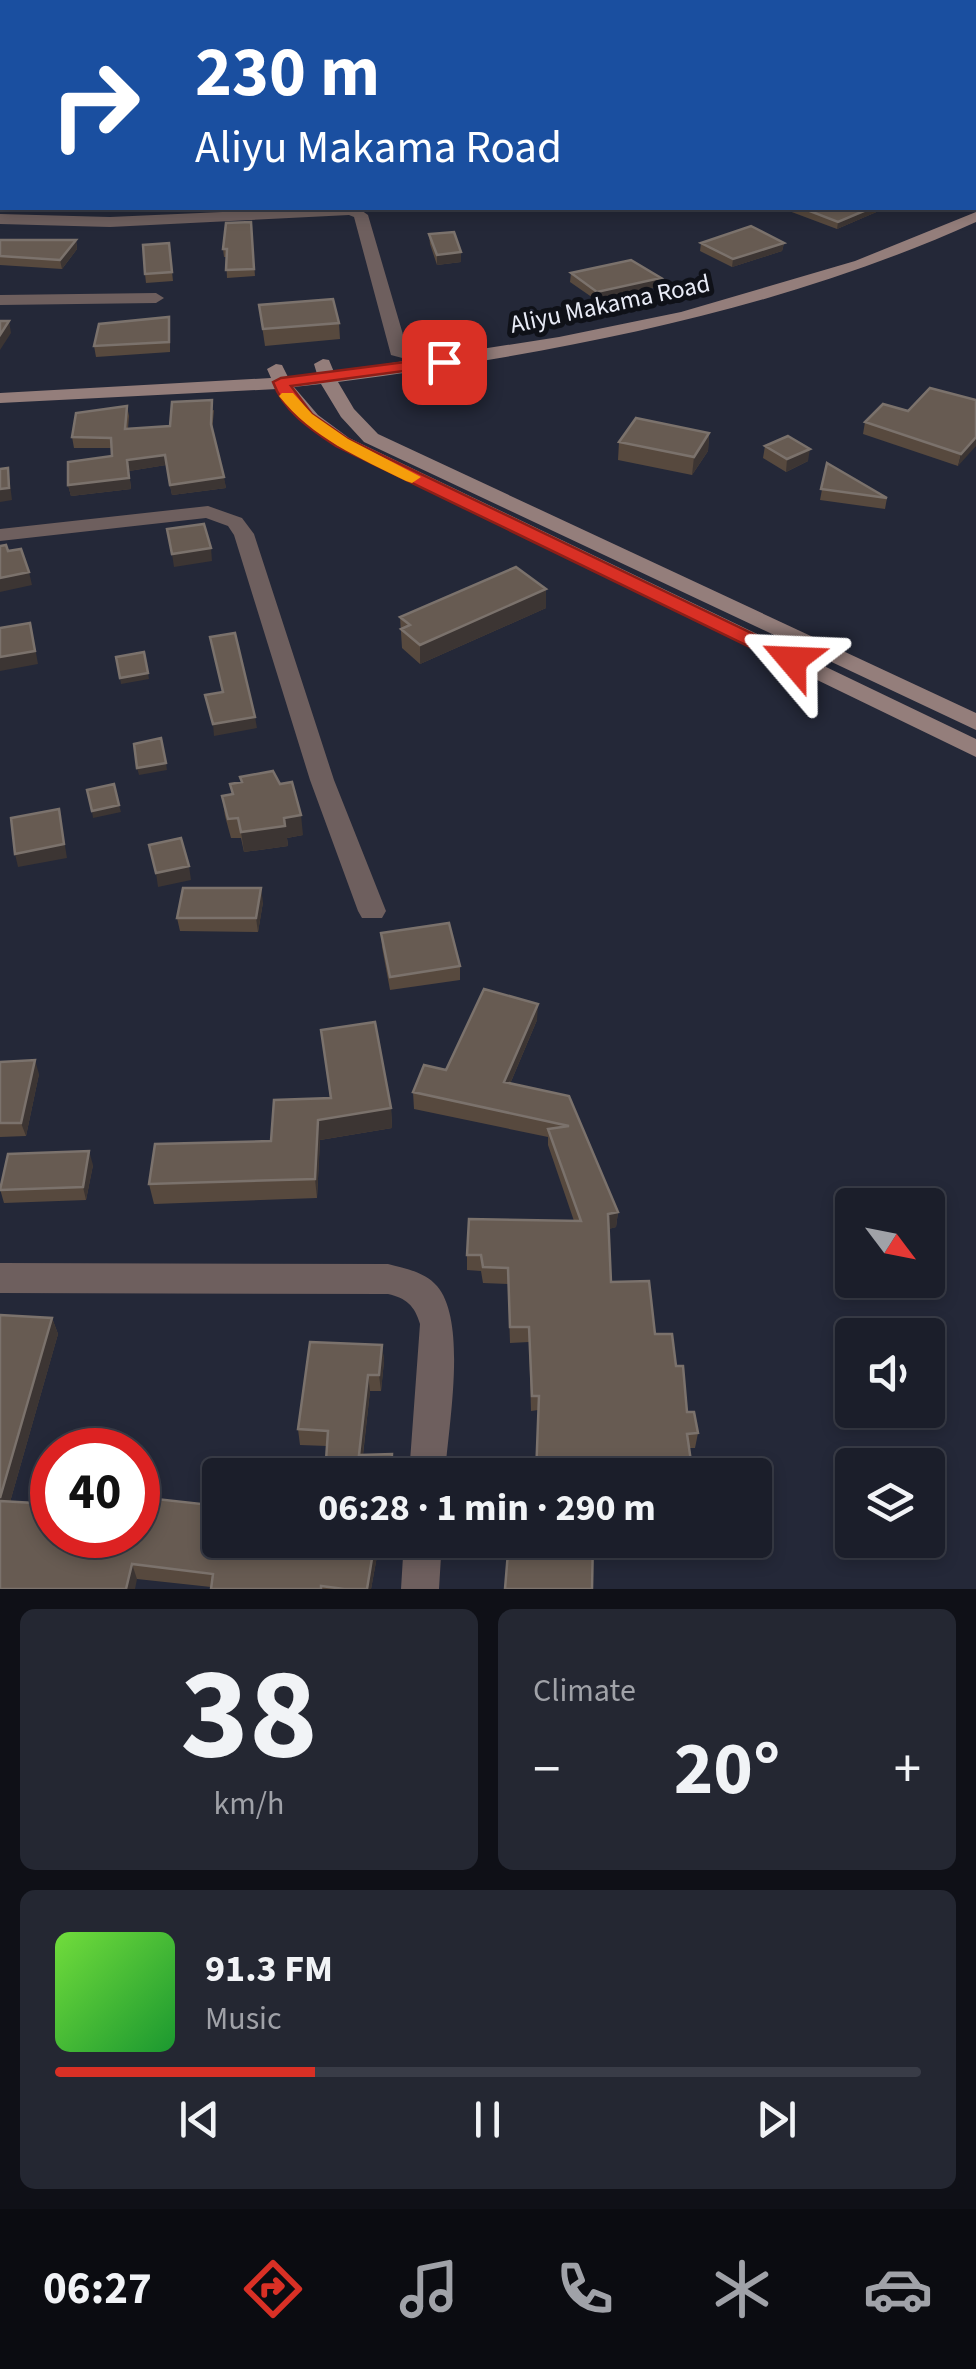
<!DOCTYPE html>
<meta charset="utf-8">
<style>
body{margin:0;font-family:"Source Sans 3",sans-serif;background:#242732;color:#f1f3f6;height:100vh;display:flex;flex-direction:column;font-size:38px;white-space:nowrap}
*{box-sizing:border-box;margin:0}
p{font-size:32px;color:#a0a2a8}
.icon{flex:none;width:55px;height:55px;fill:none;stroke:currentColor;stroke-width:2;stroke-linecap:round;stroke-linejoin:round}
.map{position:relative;height:1589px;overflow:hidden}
.drawer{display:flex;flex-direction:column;gap:20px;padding:20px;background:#0f1017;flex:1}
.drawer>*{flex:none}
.guide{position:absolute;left:0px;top:0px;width:978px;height:210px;box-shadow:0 5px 15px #0003,0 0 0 2px #393c47;background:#1a4fa0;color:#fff;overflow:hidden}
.needle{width:65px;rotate:122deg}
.tools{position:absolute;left:835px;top:1188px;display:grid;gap:20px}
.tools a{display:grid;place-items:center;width:110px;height:110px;border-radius:10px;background:#1b1e2a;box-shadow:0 5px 15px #0003,0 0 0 2px #393c47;font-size:50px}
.speed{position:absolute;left:30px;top:1428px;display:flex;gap:20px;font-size:50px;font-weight:700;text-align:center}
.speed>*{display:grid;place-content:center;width:130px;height:130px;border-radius:50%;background:#1b1e2a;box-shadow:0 5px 15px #0003,0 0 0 2px #393c47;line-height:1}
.speed .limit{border:15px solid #d22;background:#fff;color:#111}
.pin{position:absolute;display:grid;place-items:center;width:85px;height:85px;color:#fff;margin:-42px;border-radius:20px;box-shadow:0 5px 15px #0006}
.me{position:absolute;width:110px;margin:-55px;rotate:296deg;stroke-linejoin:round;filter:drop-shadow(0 0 8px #0008)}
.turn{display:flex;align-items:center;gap:35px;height:210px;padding:0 30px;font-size:45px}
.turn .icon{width:130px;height:130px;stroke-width:2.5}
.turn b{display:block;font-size:70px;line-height:85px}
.big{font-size:75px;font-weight:700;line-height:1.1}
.drawer .tile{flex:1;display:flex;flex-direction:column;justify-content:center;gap:15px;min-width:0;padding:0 35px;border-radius:15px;background:#242732}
.drawer .dial{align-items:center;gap:0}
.dial b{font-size:130px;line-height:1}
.song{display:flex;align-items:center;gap:30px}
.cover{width:120px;height:120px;border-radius:15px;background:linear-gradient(135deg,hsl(100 70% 55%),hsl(130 70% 35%))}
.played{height:10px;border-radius:5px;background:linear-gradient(90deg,#d93025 30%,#393c47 30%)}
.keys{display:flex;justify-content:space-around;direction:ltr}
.heat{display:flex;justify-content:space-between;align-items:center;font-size:55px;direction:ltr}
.drawer .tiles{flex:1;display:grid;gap:20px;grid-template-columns:1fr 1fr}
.tile:last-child{grid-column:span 2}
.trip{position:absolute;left:202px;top:1458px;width:570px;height:100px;border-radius:10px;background:#1b1e2a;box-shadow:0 5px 15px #0003,0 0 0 2px #393c47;font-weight:700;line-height:100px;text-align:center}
.dock{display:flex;height:160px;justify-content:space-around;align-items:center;background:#0b0c11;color:#a0a2a8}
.dock .icon{width:70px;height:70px}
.dock .active{color:#d93025}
.dock b{font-size:45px;color:#f1f3f6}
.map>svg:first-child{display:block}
</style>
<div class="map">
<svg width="976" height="1589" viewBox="0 0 976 1589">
<rect width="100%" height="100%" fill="#242838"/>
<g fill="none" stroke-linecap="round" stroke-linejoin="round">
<!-- street -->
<path fill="#6e5f5e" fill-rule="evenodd" d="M975 161H976V169H975Z
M312 208H358L368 215 409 355 406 359 391 355 354 217 349 215 110 227 0 224V214L110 217Z
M0 295 156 293 164 298 156 303 0 305Z
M208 506 242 518 254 534 334 780 386 911 382 918H362L358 911 310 780 234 535 228 526 206 518 0 541V529Z
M0 1263 388 1264C404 1268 425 1272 437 1286 468 1322 448 1428 445 1475H409L420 1324C415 1306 406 1298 388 1294L0 1293Z
M404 1540H442L439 1589H401Z"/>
<!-- secondary -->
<path fill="#947e7b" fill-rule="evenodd" d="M2 97V106L0 107V98Z
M975 193H976V201H975Z
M976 212V222C774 313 557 353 338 382L354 409 378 434 976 713V730L364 442 341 417 321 384 294 387 318 415 349 438 976 739V757L335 446 297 415 277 389 0 403V393L271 378 267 369 276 364 282 365 288 377 317 374 314 364 323 359 329 360 334 372 559 337 681 312 855 261Z"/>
</g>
<!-- wall -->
<path fill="#57493e" d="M570 0H645L651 2H576Z
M781 208H881V210L837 229Z
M251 222 255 276 227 278 226 257H224L223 249Z
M429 234 461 252V262L437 265 430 244Z
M0 240H76L77 249 62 269 0 265Z
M169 243 173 281 146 283 145 274Z
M701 243H784L782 251 732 267 700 251Z
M571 273 661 278 660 286 596 300 570 282Z
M259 305 339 323 340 339 265 346Z
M170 328V352L96 357 94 346Z
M976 400 958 466 863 434 865 422 908 411Z
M127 406 129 416 128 429 170 426 214 410 212 431 226 488 172 495 166 465 129 471 131 489 71 496 68 485 112 456V448H74L72 437Z
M709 433 708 451 692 475 618 460 619 442Z
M765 446 808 461 786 472 763 458Z
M827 463 887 498 885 509 820 500Z
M546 589V608L420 664 402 648 400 617Z
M230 784 303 835 287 838 288 846 244 852 241 838H231L225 816 222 796 232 794Z
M263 902 258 932 180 931 177 918Z
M381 933 460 966V980L390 990 382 947Z
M537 1020 510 1084 569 1096 618 1212 616 1227 608 1229 611 1282 655 1334 676 1366 687 1412 698 1433 695 1448H689L538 1410 531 1411 529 1342 510 1343 508 1284 483 1283 481 1271 467 1270V1255L574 1221 548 1145V1137L414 1109 413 1092 446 1070Z
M321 1030 391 1108 392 1128 320 1140 317 1198 154 1204 149 1184 271 1141 330 1098Z
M0 1062 39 1074 26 1136 0 1137Z
M93 1165 86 1200 4 1203 0 1189Z
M0 1315 52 1318 58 1334 10 1502 380 1540 371 1589H211V1587L137 1579 0 1589Z
M382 1345 384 1361 381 1391H370L363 1455 392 1454 393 1475H325L327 1446 300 1445 298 1429Z"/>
<!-- shaded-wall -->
<path fill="#3c3533" d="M871 208H881V210L837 229 838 222Z
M76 240 77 249 62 269 60 260Z
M784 243 782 251 732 267 733 259Z
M461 252V262L437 265V255Z
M661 278 660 286 596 300 597 292Z
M9 321 11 333 0 350V335Z
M709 433 708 451 692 475 694 457Z
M976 437V446L958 466 961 454Z
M810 449 808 461 786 472 787 459Z
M165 455 166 465 129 471 131 489 71 496 68 485 127 460Z
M8 468 12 500 0 502V489Z
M224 477 226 488 172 495 170 485Z
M211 548 212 561 174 567 172 554Z
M29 572 32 585 0 592V578Z
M546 589V608L420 664V645Z
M33 636 38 664 0 671V657Z
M148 673 149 679 121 684 120 678Z
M255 717 257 728 214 736 213 724Z
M166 763 167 770 139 775 137 768Z
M119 805 121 812 93 818 92 811Z
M59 809 67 858 18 867 15 854Z
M301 815 303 835 287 838 288 846 244 852 241 832 284 818Z
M189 866 191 880 158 887 156 873Z
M261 888 263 902 258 932 256 918Z
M538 1004 537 1020 504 1098V1082Z
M35 1060 39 1074 26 1136 21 1123Z
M391 1108 392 1128 320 1140 317 1198 315 1179 318 1120Z
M89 1151 93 1165 86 1200 83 1187Z
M618 1212 616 1227 606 1230 608 1214Z
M52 1318 58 1334 6 1516 0 1503V1498Z
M382 1345 384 1361 381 1391 379 1375Z
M368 1375 370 1391 361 1470 359 1455Z
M375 1540H380L371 1589H367Z
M132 1564 137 1579 135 1589H126Z"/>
<!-- building -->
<path fill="#675b52" stroke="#7b726c" stroke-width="2.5" d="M3 0H314L332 2H2V36L0 35V2Z
M589 0H645L651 2H594Z
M715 0 717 2H674Z
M750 0H957L965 2H752Z
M975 6H976L975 45Z
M2 45V70H0V46Z
M2 123V186L0 185V126Z
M802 208H871L838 222Z
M251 222 254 269 226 270 227 249H223L226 223Z
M751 226 784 243 733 259 701 243Z
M454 232 461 252 437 255 429 234Z
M0 240H76L60 260 0 256Z
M169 243 172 272 145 274 143 245Z
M631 260 661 278 597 292 571 273Z
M333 299 339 323 263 329 259 305Z
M169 317V342L94 346 99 324Z
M0 321H9L0 335Z
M930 388 976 400V437L961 454 865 422 883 404 908 411Z
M212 400 211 424 224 477 170 485 165 455 127 460 129 478 68 485V462L112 456 111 438 72 437 76 413 127 406 125 429 170 426 172 402Z
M636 418 709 433 694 457 619 442Z
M788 436 810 449 787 459 765 446Z
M827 463 887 498 821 489Z
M8 468 9 488 0 489V469Z
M204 524 211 548 172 554 167 529Z
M6 545 8 551 21 549 29 572 0 578V546Z
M516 567 546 589 420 645 401 629 410 625 400 617Z
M30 623 35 651 0 657V628Z
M235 633 255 717 213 724 205 695 223 692 210 637Z
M144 652 148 673 120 678 116 657Z
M161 738 166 763 137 768 134 744Z
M273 771 280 784 292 782 301 815 284 818 285 826 241 832 238 818 228 819 222 796 233 794 230 784 242 782 240 777Z
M114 784 119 805 92 811 87 790Z
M59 809 64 844 15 854 11 818Z
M181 838 189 866 156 873 149 845Z
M183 888H261L256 918H177Z
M449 923 460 966 390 977 381 933Z
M484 989 538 1004 504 1082 569 1096 618 1212 608 1214 611 1282 649 1281 655 1334H672L676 1366H683L687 1412H694L698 1433 687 1434 693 1475H536L539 1396H532L529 1327H510L508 1268 483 1267 481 1255H467L469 1219 581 1221 548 1129 569 1126 413 1092 424 1065 446 1070Z
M375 1022 391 1108 318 1120 315 1179 149 1184 155 1144 271 1141 274 1100 331 1098 321 1030Z
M35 1060 21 1123H0V1062Z
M89 1151 83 1187 0 1190 8 1154Z
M0 1315 52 1318 0 1498Z
M310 1342 382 1345 379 1375H368L359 1455 392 1454 391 1475H325L328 1431 298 1429Z
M138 1497 220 1506V1540H375L367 1589H344L321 1586V1589H211L213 1574 132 1564 126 1589H0V1501L52 1504V1535H138Z
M509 1540H593L592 1589H505Z"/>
<!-- route -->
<path fill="#d93025" stroke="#8d1f18" stroke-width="2.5" d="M444 357 449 358V365L291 386 312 414 348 439 799 656 802 660 799 664H785L336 446C311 429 284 412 273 382L281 378Z"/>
<!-- slow -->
<path fill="#f59e0b" d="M282 393H293L312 414 348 439 421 477 412 483 406 481C360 458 312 438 279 396Z"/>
<g text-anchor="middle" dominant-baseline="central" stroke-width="10" stroke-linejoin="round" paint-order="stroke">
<!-- far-street labels -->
<g font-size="25" fill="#e9ecf7" stroke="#0f1118">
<text transform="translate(610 304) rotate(-12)">Aliyu Makama Road</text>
</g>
</g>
</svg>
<div class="tools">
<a><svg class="needle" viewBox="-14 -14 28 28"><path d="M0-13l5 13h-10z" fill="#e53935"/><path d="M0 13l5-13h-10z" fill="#a0a2a8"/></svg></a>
<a><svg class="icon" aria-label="sound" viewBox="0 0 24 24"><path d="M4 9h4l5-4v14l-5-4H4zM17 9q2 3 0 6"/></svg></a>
<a><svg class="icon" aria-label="layers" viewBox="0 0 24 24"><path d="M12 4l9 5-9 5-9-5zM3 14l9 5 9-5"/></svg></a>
</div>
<div class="speed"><div class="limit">40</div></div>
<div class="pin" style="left:444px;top:362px;background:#d93025"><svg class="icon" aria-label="arrive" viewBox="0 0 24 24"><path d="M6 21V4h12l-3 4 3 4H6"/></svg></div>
<svg class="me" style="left:792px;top:660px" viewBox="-20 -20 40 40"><path d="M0-17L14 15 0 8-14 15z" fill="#d93025" stroke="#fff" stroke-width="4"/></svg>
<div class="trip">06:28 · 1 min · 290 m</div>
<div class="guide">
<div class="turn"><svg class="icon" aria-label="right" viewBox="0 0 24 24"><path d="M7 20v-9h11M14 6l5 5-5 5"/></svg><div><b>230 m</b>Aliyu Makama Road</div></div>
</div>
</div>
<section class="drawer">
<div class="tiles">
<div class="tile dial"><b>38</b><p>km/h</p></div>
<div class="tile"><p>Climate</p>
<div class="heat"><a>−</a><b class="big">20°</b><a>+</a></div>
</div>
<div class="tile">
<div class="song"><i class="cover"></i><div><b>91.3 FM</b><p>Music</p></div></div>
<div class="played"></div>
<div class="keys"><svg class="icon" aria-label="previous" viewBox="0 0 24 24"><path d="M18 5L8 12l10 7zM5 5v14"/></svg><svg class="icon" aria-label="pause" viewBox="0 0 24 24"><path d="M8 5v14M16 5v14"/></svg><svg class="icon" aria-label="next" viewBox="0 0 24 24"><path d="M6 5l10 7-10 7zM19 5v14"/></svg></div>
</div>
</div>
</section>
<nav class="dock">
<b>06:27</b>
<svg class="icon active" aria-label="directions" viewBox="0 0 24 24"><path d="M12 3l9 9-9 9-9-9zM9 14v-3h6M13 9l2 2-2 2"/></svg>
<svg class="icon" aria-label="music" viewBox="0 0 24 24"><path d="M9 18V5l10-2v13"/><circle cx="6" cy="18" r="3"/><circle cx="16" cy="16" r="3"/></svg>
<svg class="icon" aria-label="phone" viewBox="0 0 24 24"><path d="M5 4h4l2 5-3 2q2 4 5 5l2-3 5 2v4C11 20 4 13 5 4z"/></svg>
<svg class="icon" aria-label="climate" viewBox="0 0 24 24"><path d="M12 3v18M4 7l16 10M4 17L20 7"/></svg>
<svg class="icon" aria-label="car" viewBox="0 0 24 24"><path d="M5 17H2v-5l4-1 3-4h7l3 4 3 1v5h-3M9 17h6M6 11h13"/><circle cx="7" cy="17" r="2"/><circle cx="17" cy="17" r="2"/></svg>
</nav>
